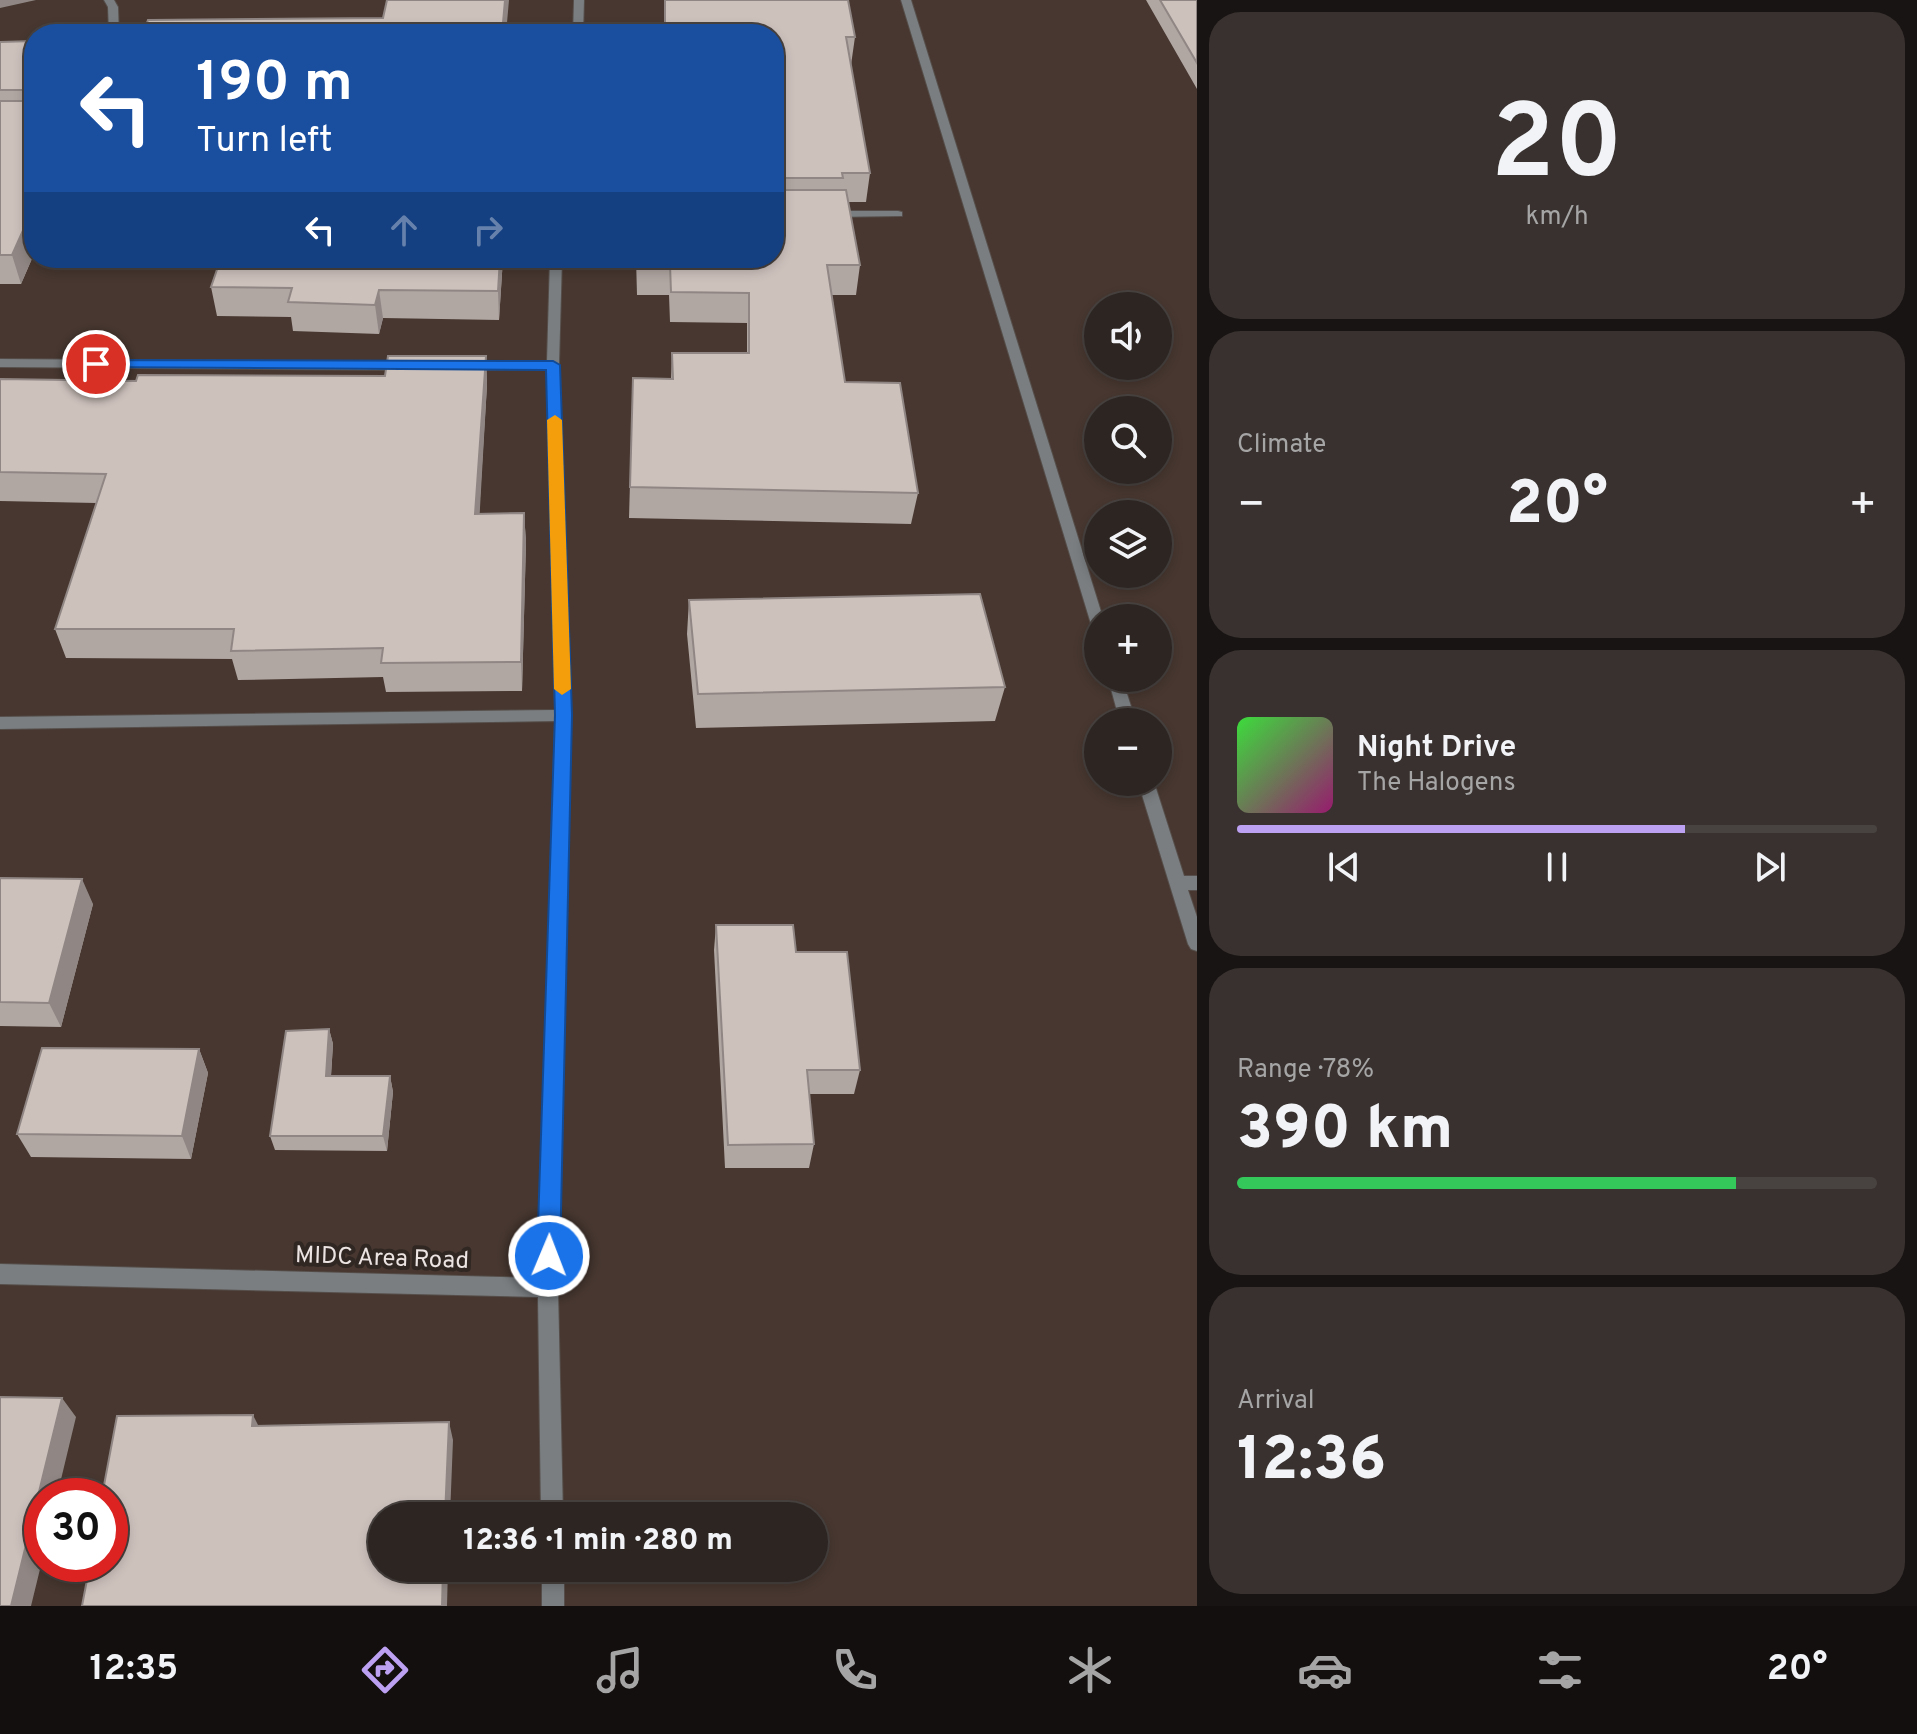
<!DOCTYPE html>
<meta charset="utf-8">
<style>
body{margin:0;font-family:Overpass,sans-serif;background:#38312f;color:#f1f3f6;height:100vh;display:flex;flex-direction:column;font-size:30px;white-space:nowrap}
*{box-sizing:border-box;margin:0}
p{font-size:26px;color:#a6a5a5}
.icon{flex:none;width:44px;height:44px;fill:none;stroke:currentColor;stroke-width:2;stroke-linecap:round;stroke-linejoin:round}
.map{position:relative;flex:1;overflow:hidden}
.drawer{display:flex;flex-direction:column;gap:12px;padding:12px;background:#181413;width:720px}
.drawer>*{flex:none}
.guide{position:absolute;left:24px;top:24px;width:760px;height:244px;border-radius:32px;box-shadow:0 4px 12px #0003,0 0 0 2px #484240;background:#1a4fa0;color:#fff;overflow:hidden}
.fabs{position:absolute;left:1084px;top:292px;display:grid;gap:16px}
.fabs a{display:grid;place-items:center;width:88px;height:88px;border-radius:50%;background:#2c2522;box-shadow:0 4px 12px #0003,0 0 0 2px #484240;font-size:40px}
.speed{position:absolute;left:24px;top:1478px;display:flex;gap:16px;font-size:40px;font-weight:700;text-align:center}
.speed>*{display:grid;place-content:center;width:104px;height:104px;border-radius:50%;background:#2c2522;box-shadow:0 4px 12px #0003,0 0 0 2px #484240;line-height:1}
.speed .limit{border:12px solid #d22;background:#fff;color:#111}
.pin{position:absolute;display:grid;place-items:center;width:68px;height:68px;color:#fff;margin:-34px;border:4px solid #fff;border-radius:50%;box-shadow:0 2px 8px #0007}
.me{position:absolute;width:88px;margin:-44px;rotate:1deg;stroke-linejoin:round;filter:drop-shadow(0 0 6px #0008)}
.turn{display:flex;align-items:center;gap:28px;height:168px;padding:0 40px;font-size:36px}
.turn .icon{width:104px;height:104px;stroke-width:2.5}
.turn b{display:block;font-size:56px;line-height:68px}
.lanes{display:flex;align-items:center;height:76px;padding:0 40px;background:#0003;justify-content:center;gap:40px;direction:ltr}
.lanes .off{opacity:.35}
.big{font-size:60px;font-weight:800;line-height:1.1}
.drawer .tile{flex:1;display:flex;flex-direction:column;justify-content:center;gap:12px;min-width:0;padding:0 28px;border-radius:32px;background:#38312f}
.drawer .dial{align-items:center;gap:0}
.dial b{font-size:104px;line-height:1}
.song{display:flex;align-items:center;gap:24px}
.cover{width:96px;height:96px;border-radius:12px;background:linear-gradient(135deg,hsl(120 70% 55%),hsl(320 70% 35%))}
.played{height:8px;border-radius:4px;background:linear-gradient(90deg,#bca0f2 70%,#484240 70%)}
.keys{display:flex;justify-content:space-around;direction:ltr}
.heat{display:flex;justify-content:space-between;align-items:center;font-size:44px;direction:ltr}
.charge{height:12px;border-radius:6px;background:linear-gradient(90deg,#34c759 78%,#484240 0)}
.trip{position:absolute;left:368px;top:1502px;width:460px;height:80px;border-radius:40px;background:#2c2522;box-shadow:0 4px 12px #0003,0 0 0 2px #484240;font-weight:800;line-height:80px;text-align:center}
.dock{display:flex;height:128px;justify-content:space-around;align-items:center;background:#120f0e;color:#a6a5a5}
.dock .icon{width:56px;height:56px}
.dock .selected{color:#bca0f2}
.dock b{font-size:36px;color:#f1f3f6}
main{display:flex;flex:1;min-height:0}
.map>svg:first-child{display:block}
</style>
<main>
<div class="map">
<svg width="1197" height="1606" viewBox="0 0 1197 1606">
<rect width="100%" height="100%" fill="#3a312d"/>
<!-- built -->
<path fill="#473730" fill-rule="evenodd" d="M0 0H1197V1606H0ZM34 34H774V258H34ZM1098 306H1158V366H1098ZM1098 410H1158V470H1098ZM1098 514H1158V574H1098ZM1098 618H1158V678H1098ZM1098 722H1158V782H1098ZM42 1496H110V1564H42ZM382 1516H814V1568H382Z"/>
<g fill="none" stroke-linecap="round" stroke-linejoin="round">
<defs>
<path id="lane" d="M901 0H911L1103 618H1098V629L1091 624Z
M1108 678H1122L1136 722H1120Z
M1138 782H1154L1184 876H1197V890H1188L1197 917V951L1191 949 1188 944Z"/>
<path id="street" d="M104 0H114L118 7 119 34H109L108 7Z
M574 0H584L583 34H573Z
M898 211 902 212V216L832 217 827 214 832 211Z
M550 258H562L559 365 571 715 558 1288 563 1516H541L538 1297 0 1284V1264L538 1278 555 721 0 729V717L555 710 547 369 466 370 460 366 466 362 547 361Z
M0 359 406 362 412 366 406 370 0 367Z
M542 1568H564V1606H542Z"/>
</defs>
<!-- lane casing -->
<use href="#lane" stroke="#564e4a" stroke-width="2"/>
<!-- street casing -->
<use href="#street" stroke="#564e4a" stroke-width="2"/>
<!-- lane -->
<use href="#lane" fill="#7a7e81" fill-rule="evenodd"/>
<!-- street -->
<use href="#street" fill="#7a7e81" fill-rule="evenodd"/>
</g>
<!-- wall -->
<path fill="#b0a6a2" d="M664 0H848L855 37 851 65 870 173 866 202H848L860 265 856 295H832L845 382 918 493 911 524 629 518 633 378 671 379 672 353H747V323L670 322 669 295H637L636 258H774V34H664Z
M1146 0H1197V89Z
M34 41V254L21 284H0V42Z
M221 258H503L499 320 383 318 379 334 293 331 291 317 217 316 211 287Z
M486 356 487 385 479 514 524 513 526 542 522 691 386 692 383 677 238 680 232 659 66 658 55 629 96 503 0 501V379L136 381 385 376Z
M689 600 1005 687 995 721 696 728 687 634Z
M0 878 93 904 61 1027 0 1026Z
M716 925 796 952 860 1070 854 1094H809L814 1144 809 1168H725L714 950Z
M329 1029 333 1044 331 1076H390L393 1092 387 1151 275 1150 270 1136Z
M199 1049 208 1073 191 1159 31 1157 17 1134Z"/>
<!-- shaded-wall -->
<path fill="#908784" d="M0 0H36L0 8Z
M505 0H509L506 34H502Z
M29 217 34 234V254L21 284 12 255Z
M500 258H503L499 320 498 291Z
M379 290 383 318 379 334 375 305Z
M486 356 487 385 478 543 475 514Z
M524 513 526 542 522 691 521 662Z
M82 879 93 904 61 1027 49 1003Z
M329 1029 333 1044 330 1091 326 1076Z
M199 1049 208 1073 191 1159 182 1136Z
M390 1076 393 1092 387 1151 383 1136Z
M62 1398 76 1417 57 1496H42V1561L31 1606H11Z
M253 1415 262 1433 252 1426Z
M449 1422 453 1440 450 1516H445Z
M443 1568H448L447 1606H442Z"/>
<!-- building -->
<path fill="#cdc1bc" stroke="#908784" stroke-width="2" d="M387 0H505L502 34H143L148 20 383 18Z
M665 0H848L855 37H846L870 173H842L843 178H777L774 186V34H665Z
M1160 0H1197V63Z
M34 41V217H29L12 255H0V101H26L29 98 26 90H0V42Z
M774 188 777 190H846L860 265H827L845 382 900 383 918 493 630 487 633 378 673 379 672 353H749V293L671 292 670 265H637V258H774Z
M221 258H500L498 291 379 290 375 305 288 302 292 288 211 287Z
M388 356H486L475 514 524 513 521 662 381 663 383 648 231 651 234 629H55L106 474 0 472V379L136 381 138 375 385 376Z
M980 594 1005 687 698 694 689 600Z
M0 878 82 879 49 1003 0 1002Z
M716 925H793L796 952H847L860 1070H807L814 1144 728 1145Z
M329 1029 326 1076H390L383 1136H270L286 1031Z
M42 1048 199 1049 182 1136 17 1134Z
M0 1397 62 1398 11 1606H0Z
M253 1415 252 1426 449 1422 445 1516H382V1568H443L442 1606H82L90 1564H110V1496H102L117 1416Z"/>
<!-- route -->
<path fill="#1a73e8" stroke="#114b97" stroke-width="2" d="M96 360 553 361 560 365 572 715 560 1256 557 1264 549 1267 541 1264 537 1256 555 715 546 370 91 367V361Z"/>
<!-- slow -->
<path fill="#f59e0b" d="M555 415 562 420 571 689 562 695 554 689 547 420Z"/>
<g text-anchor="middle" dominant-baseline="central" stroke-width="8" stroke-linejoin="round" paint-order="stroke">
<!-- street labels -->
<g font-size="24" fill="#ebe4e2" stroke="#302723">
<text transform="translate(382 1259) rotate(2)">MIDC Area Road</text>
</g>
</g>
</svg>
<div class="fabs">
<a><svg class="icon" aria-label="sound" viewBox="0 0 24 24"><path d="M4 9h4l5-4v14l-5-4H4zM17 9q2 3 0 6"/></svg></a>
<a><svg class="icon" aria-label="search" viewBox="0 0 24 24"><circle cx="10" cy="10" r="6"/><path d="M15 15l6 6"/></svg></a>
<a><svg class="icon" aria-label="layers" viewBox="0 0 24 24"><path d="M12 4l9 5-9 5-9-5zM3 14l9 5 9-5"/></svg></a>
<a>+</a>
<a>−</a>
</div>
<div class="speed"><div class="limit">30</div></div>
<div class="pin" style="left:96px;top:364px;background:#d93025"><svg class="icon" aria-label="arrive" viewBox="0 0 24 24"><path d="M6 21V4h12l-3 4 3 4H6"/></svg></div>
<svg class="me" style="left:549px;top:1256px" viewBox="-20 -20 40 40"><circle r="17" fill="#1a73e8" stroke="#fff" stroke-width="3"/><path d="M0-11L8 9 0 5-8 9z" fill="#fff"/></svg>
<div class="trip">12:36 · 1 min · 280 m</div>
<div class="guide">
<div class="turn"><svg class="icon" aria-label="left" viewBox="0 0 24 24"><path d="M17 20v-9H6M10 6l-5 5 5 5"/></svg><div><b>190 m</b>Turn left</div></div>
<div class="lanes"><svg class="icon" aria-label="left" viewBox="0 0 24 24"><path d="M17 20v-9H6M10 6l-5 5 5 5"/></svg><svg class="icon off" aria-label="ahead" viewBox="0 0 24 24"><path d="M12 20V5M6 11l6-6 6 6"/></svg><svg class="icon off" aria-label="right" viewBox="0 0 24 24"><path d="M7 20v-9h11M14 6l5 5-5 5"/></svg></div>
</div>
</div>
<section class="drawer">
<div class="tile dial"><b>20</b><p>km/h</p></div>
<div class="tile"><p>Climate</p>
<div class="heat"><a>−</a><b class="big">20°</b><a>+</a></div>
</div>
<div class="tile">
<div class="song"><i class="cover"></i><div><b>Night Drive</b><p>The Halogens</p></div></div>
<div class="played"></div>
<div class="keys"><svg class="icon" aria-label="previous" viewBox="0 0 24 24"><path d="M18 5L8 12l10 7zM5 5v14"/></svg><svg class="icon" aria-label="pause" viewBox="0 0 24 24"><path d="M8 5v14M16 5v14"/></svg><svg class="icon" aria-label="next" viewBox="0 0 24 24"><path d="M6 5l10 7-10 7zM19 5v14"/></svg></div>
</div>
<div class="tile"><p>Range · 78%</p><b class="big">390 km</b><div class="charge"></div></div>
<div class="tile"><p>Arrival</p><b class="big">12:36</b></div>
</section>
</main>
<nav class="dock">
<b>12:35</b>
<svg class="icon selected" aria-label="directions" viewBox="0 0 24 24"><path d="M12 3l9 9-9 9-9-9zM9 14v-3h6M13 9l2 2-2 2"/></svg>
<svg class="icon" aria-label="music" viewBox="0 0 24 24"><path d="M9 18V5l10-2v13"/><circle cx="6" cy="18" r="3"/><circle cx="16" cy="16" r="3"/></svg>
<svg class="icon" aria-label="phone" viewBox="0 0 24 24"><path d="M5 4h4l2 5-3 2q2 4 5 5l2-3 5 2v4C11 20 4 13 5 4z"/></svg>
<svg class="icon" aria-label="climate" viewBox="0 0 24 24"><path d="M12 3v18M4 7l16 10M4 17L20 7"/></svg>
<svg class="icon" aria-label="car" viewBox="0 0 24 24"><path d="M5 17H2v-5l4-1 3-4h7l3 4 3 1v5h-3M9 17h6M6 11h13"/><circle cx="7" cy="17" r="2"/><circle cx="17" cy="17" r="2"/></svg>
<svg class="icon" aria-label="filters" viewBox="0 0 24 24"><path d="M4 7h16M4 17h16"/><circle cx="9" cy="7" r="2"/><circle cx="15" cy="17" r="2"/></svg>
<b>20°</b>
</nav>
